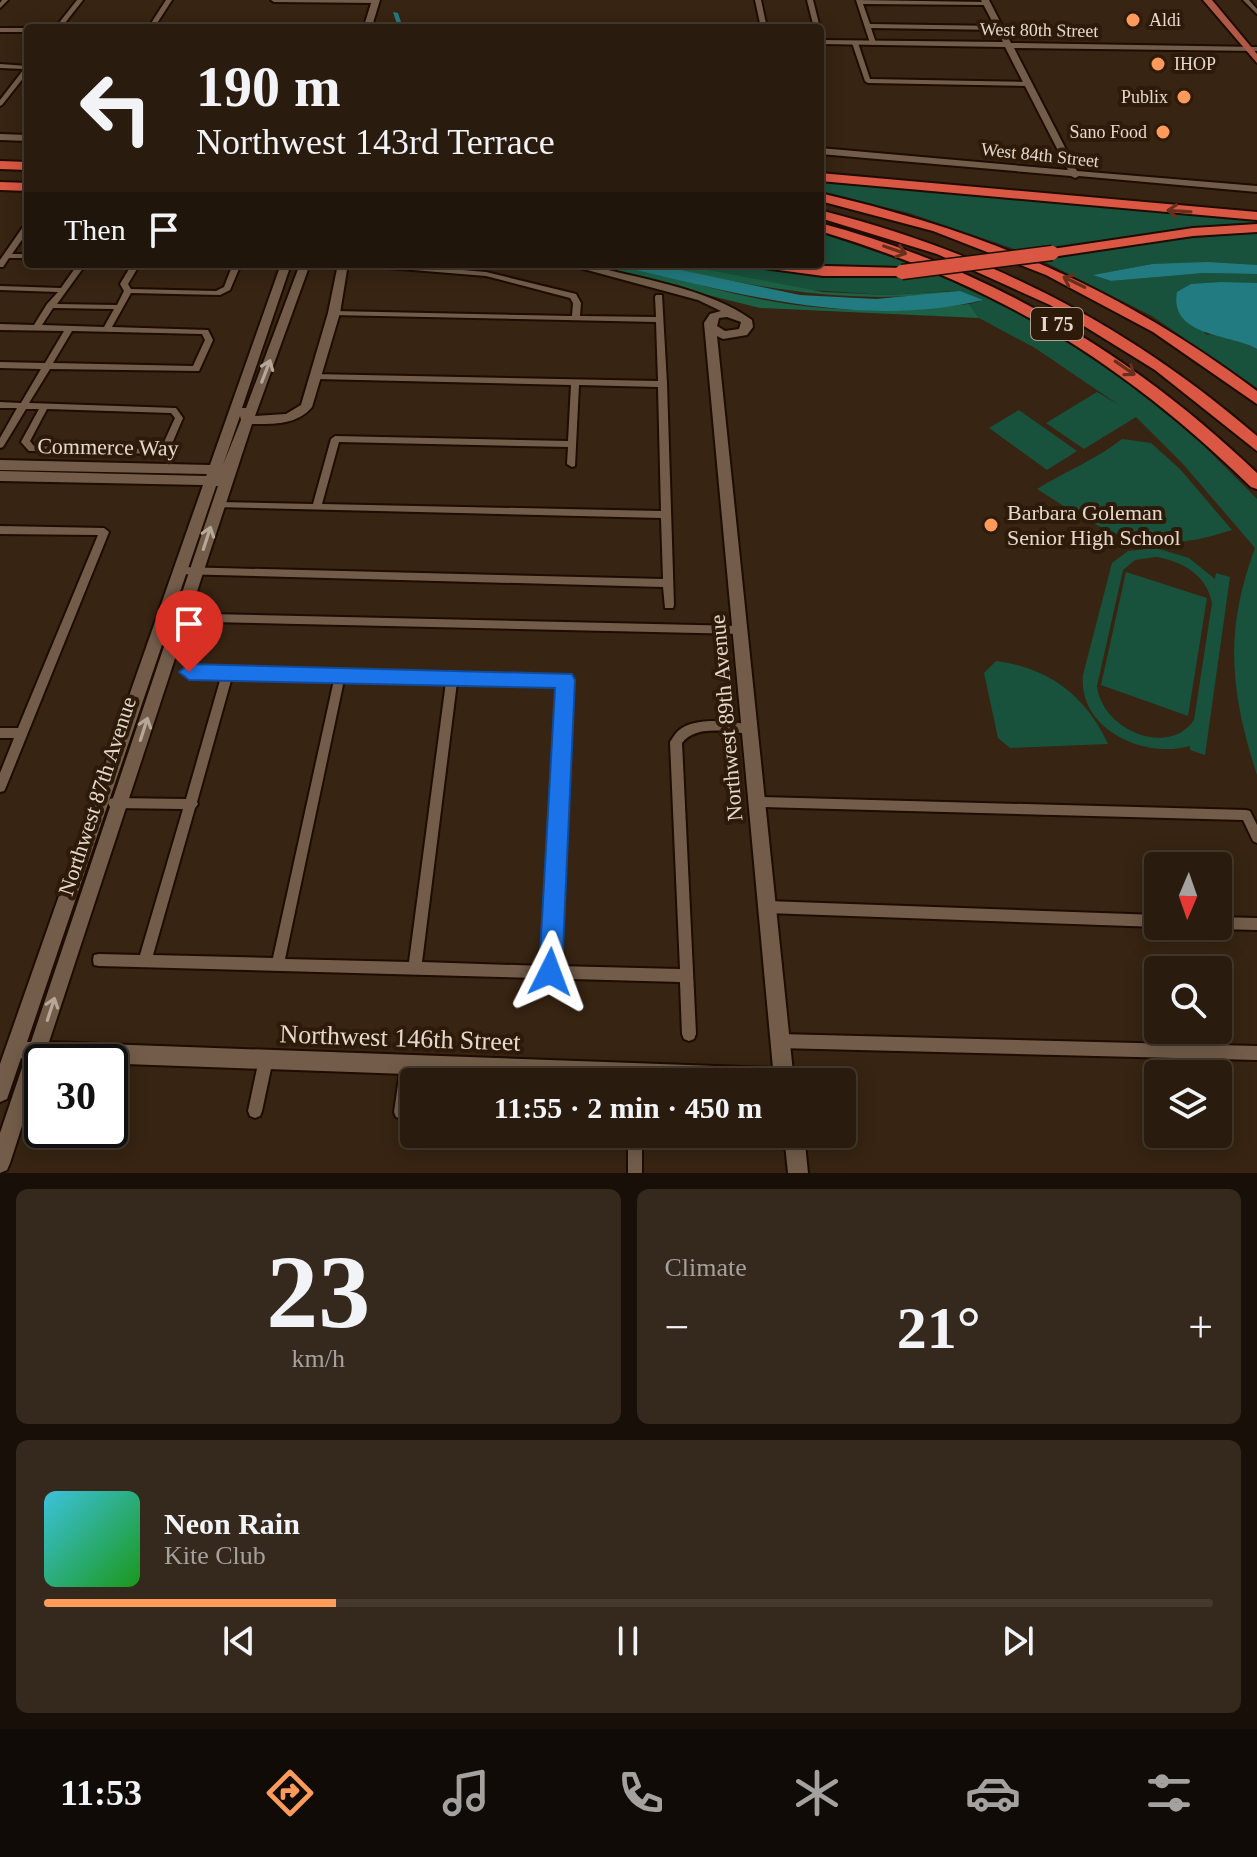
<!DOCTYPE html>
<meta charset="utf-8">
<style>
body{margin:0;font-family:"Times New Roman",serif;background:#35281c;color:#f1f3f6;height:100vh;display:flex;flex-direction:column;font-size:30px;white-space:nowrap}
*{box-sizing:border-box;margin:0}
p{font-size:26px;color:#a5a19e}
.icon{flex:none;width:44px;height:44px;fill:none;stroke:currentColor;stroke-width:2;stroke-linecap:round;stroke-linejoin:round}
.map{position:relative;height:1173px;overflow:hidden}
.panel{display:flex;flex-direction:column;gap:16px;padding:16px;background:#170f08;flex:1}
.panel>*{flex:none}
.top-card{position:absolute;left:24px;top:24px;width:800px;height:244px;border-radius:8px;box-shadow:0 4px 20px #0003,0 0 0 2px #45392e;background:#291b0e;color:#f1f3f6;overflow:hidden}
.needle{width:52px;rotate:182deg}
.fabs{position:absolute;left:1144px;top:852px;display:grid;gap:16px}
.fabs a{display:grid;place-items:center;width:88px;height:88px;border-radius:8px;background:#291b0e;box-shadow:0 4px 20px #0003,0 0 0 2px #45392e;font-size:40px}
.speed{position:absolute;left:24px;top:1044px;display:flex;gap:16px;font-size:40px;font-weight:700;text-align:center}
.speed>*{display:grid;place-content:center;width:104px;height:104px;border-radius:50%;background:#291b0e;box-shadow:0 4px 20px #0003,0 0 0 2px #45392e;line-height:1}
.speed .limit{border:4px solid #111;border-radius:12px;background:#fff;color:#111}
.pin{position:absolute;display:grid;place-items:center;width:68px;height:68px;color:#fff;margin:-82px -34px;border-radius:50% 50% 50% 0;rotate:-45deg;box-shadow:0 0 8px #0007}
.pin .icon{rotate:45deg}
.me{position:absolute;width:88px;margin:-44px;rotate:3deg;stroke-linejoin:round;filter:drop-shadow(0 0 6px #0008)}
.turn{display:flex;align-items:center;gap:28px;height:168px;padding:0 40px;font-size:36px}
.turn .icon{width:104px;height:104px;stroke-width:2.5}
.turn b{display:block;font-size:56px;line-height:68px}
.then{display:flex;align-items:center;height:76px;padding:0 40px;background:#0003;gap:16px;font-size:30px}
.big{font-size:60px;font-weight:800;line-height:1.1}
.panel .card{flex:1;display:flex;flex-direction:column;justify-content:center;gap:12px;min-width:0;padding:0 28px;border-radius:12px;background:#35281c}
.panel .dial{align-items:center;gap:0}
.dial b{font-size:104px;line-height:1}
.song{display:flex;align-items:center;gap:24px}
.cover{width:96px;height:96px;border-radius:12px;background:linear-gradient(135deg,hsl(190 70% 55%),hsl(120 70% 35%))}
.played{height:8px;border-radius:4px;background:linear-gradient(90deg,#ff9b5a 25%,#45392e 25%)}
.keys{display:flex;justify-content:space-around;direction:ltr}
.heat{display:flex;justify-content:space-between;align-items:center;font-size:44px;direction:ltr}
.panel .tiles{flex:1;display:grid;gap:16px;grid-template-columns:1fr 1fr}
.card:last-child{grid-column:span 2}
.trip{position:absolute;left:400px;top:1068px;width:456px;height:80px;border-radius:8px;background:#291b0e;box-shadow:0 4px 20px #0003,0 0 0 2px #45392e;font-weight:800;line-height:80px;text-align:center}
.dock{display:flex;height:128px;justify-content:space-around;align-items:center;background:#100b06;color:#a5a19e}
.dock .icon{width:56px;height:56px}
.dock .active{color:#ff9b5a}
.dock b{font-size:36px;color:#f1f3f6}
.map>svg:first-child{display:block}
</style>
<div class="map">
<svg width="1257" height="1173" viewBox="0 0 1257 1173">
<rect width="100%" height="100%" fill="#372412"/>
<!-- green -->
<path fill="#18523c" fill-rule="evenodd" d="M820 180 1257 219V224L1189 229 1026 253 909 213 820 191Z
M820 233 921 267 881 270 784 264H820Z
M1257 233V265L1152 264 1094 275 1111 281 1204 273 1257 274V283L1191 284 1205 334 1232 338 1257 349V388L1152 316 1039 259 1179 239Z
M677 264H742L844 277 937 274 1024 314 1097 358 1181 423 1257 499V775C1230 691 1224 632 1255 548L1183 464 1136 417 1084 449 1046 423 1097 392 1119 405 1035 348 979 318 969 304 981 301 954 291 886 295 797 289Z
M1019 410 1077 451 1047 470 989 428Z
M1122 439 1151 443 1180 469 1232 530C1143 559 1111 536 1037 489 1066 471 1095 460 1122 439Z
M1156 548 1189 558 1215 579 1216 573 1230 577 1205 755 1190 750V746C1145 759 1078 730 1083 675L1112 563 1128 551ZM1156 557C1182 561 1207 575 1212 603L1194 720C1167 759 1101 728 1097 686L1123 570 1135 560Z
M1126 572 1207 598 1188 716 1101 685Z
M996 661C1049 668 1086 696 1108 744L1010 748 998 738 984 673Z"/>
<!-- forest -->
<path fill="#1c6146" d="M583 264C639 264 695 286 750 297 821 313 896 313 969 304L979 318 760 308Z
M653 264H677L823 292 886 295 960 291C854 307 757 288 653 264Z"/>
<!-- water -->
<path fill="#227b80" d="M1207 262 1257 265V274L1204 273 1111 281 1093 275 1152 264Z
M611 264H653L800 295 876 299 960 291 983 300C858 330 732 292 611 264Z
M1221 282 1257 283V349C1231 334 1169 337 1177 292L1191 284Z"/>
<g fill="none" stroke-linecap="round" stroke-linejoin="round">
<!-- canal -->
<path fill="#227b80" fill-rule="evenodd" d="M393 12 398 13 402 25 397 24Z"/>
<defs>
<path id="street" d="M2 0H8L0 8V3Z
M77 0H83L61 28H55Z
M166 0H172L154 28H148Z
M271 0H378L379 1 376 3 274 2Z
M755 0H761L767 28H761Z
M807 0H813L820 28H814Z
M856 0 986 2 989 4 988 5 863 4 870 24 999 26 1002 28 999 30 871 28 876 43 873 45 870 43Z
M1243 0H1249L1257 9V14Z
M0 28H28V32H0Z
M855 41 858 43 870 79 1028 82 1031 84 1028 86 868 83 865 81 852 43Z
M0 64 28 66V72L2 105 0 106V100L24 69 0 68Z
M25 224H28V231L12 254H28V258H9L3 267H0V260Z
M78 264H86L57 304 117 305 124 291 120 284 132 264H140L128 284 131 289 216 291 224 287 233 264H241L230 290 220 295 131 293 112 327 208 330 213 340 199 371 50 369 29 403 176 408 183 418 171 446 157 454 29 451 21 442 39 409H26L3 447 0 448V438L17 408H0V402L21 403 41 369 0 368V362L45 363 64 331 0 330V324L34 325 47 304 58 292 0 290V286L61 288ZM53 308 114 309 104 327 42 325ZM72 331 202 334 205 340 193 366 53 363ZM47 409 171 413 175 418 164 442 153 449 34 446 30 441Z
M360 264H391L486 272 576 294 581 303 580 316 656 317 655 297 656 295H662L667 384 674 605 673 608H665L663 587 177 574 175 571 177 568 180 567 663 579 661 518 215 507 213 505 218 502 313 504 331 439 335 436 568 441 571 385 316 379 313 378V374L658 381 656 322 331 315V311H334L572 316 573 303 570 298 486 276 364 266ZM579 385 658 387 661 511 322 504 339 442 568 447 567 464 572 467 575 466Z
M0 526 104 528 109 532 6 787 4 791 0 792V773L14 738H0V728H18L98 535 0 534Z
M164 613 742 626 746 627 747 630 746 633 742 634 164 621 160 620 159 617 160 614Z
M189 668 452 672 569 677 570 680 557 966 680 969 670 742C672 739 675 734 678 731 694 716 734 721 754 726L756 729 754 732 750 734C728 732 697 724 682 743L696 1034 694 1039 689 1041 684 1039 682 1034 680 982 99 966 94 965 93 960 94 955 99 954 140 955 183 809 114 808 110 807 108 803 110 799 114 798 186 799 221 677 189 676 185 675 184 672 185 669ZM232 677 334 680 273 958 153 955 195 808 198 804 197 802ZM344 680 446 682 409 962 285 959ZM457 682 559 684 544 966 422 962Z
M758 797 1246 810 1250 811 1257 825V843L1253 841 1243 820 758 807 754 806 752 802 754 798Z
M767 901 1158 915V926H1161L1158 927 767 913 763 911 761 907 763 903Z
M1218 917 1257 918V930L1218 929 1213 926H1218Z
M779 1034 1257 1046V1060L779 1048 774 1046 772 1041 774 1036Z
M124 1046 129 1048 131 1053 117 1102 115 1107 110 1109V1078L119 1048Z
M266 1052 271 1054 273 1059 262 1111 260 1116 255 1118 250 1116 248 1111 259 1059 261 1054Z
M408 1057 413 1059 415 1064 408 1112 406 1117 401 1119 396 1117 394 1112 401 1064 403 1059Z
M628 1134H642V1173H628Z"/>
<path id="secondary" d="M372 0H380L372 26H402L406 28H356L364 26Z
M981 0H989L1011 43 1257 47V51L1014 48 1077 171 1257 186V192L1079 176 1075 178 1071 176 820 154V148L1068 170 1005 47 820 44V40L1003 42Z
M0 134 28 135V141L0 140Z
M281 264H291L242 408H246L300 264H310L255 416 286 414 301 405 328 313 338 264H348L340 313 312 407C297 425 274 424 252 424L49 1042 773 1068 704 323 710 314 721 311 698 300 565 264H582C634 277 711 289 752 320L753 327 747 335 723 339 717 336 794 1082H625L43 1061 10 1163 7 1170 0 1173V1133L25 1059 21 1058 7 1099 0 1102V1064L203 485 0 481V471L206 476 207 474 0 470V460L210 465ZM727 317 741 322 739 329 725 331 717 326 719 318ZM240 416 241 420 223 465ZM216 486H218L31 1042H27Z
M784 1134H804L808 1173H788Z"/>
<path id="primary" d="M1203 0H1212L1257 54V63Z"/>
<path id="highway" d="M0 161 28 162V170L0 169Z
M820 173 1257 212V220L820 181Z
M0 182 28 183V191L0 190Z
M820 193C987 232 1120 288 1257 391V404L1153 332 1046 275 933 231 820 201Z
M823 211C989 253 1128 325 1257 436V451L1155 370 1050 305 937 254 820 218V212Z
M820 223C987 267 1133 354 1257 473V489L1251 487C1121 360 995 284 820 231Z
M1257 224V232L1193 236 1052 257 1045 253 1052 249 1193 228Z
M757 264 902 268 909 272 902 276H823L764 268Z"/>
</defs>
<!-- street casing -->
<use href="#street" stroke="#1e0c00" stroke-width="4"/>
<!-- secondary casing -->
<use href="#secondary" stroke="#1e0c00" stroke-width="4"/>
<!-- primary casing -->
<use href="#primary" stroke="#1e0c00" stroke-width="4"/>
<!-- highway casing -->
<use href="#highway" stroke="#1e0c00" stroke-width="4"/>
<!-- street -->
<use href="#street" fill="#735d4a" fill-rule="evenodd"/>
<!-- secondary -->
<use href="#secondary" fill="#735d4a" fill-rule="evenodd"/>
<!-- primary -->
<use href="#primary" fill="#b05946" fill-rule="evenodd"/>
<!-- highway -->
<use href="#highway" fill="#d95743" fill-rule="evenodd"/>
<defs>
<path id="highway-bridge" d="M902 272 1052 253"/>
</defs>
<!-- highway-bridge casing -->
<use href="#highway-bridge" stroke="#1e0c00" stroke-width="17" stroke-linecap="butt"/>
<!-- highway-bridge -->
<use href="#highway-bridge" stroke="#d95743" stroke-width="14"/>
</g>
<!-- one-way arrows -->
<defs><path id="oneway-shaft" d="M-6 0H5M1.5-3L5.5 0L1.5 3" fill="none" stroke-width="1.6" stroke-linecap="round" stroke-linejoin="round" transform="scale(2)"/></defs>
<g stroke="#692f1d">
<use href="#oneway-shaft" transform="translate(1179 211) rotate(-176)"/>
<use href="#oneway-shaft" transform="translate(895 250) rotate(19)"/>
<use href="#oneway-shaft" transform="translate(1074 282) rotate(-154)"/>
<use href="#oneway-shaft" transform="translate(1125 368) rotate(35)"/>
</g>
<g stroke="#b7a799">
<use href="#oneway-shaft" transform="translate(266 371) rotate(-69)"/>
<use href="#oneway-shaft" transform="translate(207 538) rotate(-72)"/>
<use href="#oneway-shaft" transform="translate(144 729) rotate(-72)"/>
<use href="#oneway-shaft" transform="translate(51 1009) rotate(-72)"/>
</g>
<!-- route -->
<path fill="#1a73e8" stroke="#114b97" stroke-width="2" d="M189 664 572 674 575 680 562 972 559 980 550 984 542 980 539 972 555 688 189 680 179 672Z"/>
<!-- markers -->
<g fill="#ff9b5a" stroke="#2d1a08" stroke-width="3">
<circle cx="1133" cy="20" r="8"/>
<circle cx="1158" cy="64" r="8"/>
<circle cx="1184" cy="97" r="8"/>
<circle cx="1163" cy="132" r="8"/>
<circle cx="991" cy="525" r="8"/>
</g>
<g text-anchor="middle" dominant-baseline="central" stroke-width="8" stroke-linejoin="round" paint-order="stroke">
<!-- far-poi labels -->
<g font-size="18" fill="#e5d8cd" stroke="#2d1a08" text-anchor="start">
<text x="1149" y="20">Aldi</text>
<text x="1174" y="64">IHOP</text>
<text x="1168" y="97" text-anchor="end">Publix</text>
<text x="1147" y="132" text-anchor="end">Sano Food</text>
</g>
<!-- far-street labels -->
<g font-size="18" fill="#e5d8cd" stroke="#2d1a08">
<text transform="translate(1039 30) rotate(1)">West 80th Street</text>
<text transform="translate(1040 155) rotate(6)">West 84th Street</text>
</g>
<!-- shield labels -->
<rect fill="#2d1a08" stroke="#ae9f92" stroke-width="2" x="1031" y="308" width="52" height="32" rx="6"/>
<g font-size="20" font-weight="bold" fill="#e5d8cd">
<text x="1057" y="324">I 75</text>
</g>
<!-- street labels -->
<g font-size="22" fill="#e5d8cd" stroke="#2d1a08">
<text transform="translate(108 447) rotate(1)">Commerce Way</text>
<text transform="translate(726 718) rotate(-95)">Northwest 89th Avenue</text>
<text transform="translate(97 796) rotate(-72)">Northwest 87th Avenue</text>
</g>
<!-- poi labels -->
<g font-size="22" fill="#e5d8cd" stroke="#2d1a08" text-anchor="start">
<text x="1007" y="512">Barbara Goleman<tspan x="1007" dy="25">Senior High School</tspan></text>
</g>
<!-- near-street labels -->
<g font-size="26" fill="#e5d8cd" stroke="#2d1a08">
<text transform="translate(400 1038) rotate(2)">Northwest 146th Street</text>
</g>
</g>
</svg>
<div class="fabs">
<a><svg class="needle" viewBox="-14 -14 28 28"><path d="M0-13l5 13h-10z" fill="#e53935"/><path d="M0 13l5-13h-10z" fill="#a5a19e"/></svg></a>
<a><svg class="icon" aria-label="search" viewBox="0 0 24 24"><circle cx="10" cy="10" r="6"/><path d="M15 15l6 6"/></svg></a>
<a><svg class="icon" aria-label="layers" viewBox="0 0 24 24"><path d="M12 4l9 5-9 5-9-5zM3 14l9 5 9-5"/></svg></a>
</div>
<div class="speed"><div class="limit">30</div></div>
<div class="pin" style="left:189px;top:672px;background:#d93025"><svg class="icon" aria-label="arrive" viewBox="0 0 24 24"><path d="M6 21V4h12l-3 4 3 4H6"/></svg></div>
<svg class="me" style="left:550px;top:972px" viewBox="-20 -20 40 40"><path d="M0-17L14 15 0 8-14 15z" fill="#1a73e8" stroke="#fff" stroke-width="4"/></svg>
<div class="trip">11:55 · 2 min · 450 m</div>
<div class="top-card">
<div class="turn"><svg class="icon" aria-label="left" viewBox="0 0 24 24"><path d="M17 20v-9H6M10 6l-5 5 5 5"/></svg><div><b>190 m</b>Northwest 143rd Terrace</div></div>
<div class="then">Then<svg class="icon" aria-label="arrive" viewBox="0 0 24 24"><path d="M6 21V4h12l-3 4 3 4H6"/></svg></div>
</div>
</div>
<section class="panel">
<div class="tiles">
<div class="card dial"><b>23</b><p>km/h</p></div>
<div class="card"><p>Climate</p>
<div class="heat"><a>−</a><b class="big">21°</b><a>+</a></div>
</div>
<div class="card">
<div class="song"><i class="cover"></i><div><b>Neon Rain</b><p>Kite Club</p></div></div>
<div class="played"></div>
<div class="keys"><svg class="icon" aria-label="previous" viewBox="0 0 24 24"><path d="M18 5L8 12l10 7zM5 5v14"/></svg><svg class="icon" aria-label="pause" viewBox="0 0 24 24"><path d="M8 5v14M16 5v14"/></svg><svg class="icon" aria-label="next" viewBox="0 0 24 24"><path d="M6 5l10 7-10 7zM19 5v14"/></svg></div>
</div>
</div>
</section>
<nav class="dock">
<b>11:53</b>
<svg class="icon active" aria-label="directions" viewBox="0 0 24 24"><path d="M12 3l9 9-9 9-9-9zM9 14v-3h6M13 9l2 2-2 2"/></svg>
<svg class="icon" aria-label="music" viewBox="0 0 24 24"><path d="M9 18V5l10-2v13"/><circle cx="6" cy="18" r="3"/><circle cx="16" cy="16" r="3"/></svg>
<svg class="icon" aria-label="phone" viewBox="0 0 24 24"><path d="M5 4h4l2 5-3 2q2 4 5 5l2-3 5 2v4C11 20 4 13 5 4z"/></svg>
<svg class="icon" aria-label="climate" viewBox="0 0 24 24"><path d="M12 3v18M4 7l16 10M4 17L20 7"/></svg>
<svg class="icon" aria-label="car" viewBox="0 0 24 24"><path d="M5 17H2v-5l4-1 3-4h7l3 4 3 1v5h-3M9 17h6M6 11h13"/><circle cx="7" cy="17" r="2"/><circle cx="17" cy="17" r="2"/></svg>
<svg class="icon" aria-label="filters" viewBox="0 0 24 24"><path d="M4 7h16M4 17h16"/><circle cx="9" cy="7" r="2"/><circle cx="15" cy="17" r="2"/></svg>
</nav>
